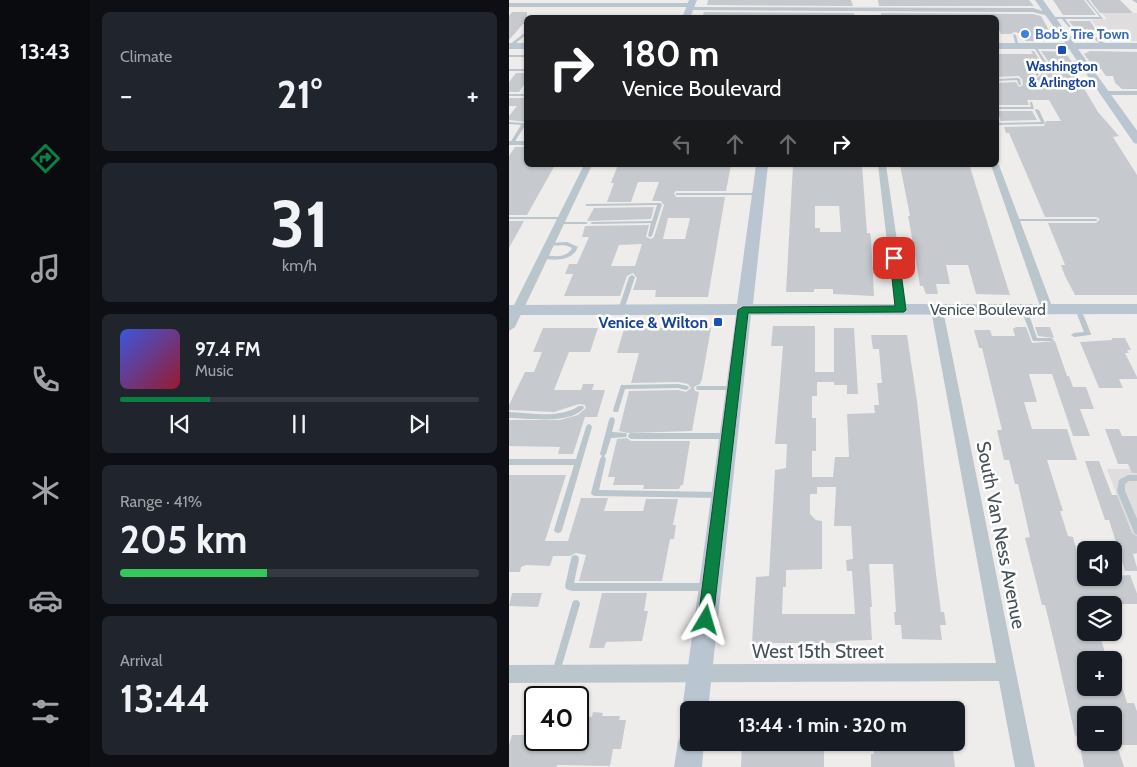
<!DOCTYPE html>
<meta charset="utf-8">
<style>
body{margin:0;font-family:Cabin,sans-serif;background:#20242c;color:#f1f3f6;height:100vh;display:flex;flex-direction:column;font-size:19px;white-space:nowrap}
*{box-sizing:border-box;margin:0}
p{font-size:16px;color:#9ea1a6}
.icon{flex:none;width:28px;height:28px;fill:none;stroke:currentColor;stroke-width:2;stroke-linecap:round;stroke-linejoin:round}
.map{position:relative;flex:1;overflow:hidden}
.panel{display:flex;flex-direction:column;gap:12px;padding:12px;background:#0d0f14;width:419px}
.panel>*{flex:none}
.banner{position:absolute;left:15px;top:15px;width:475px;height:152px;border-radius:8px;box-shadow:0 1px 4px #0004;background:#202124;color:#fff;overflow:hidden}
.buttons{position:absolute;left:568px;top:541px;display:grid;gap:10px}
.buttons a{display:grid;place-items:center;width:45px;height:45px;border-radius:8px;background:#171b24;box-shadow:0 1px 4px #0004;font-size:25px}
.speed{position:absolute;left:15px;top:686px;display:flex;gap:10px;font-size:25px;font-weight:700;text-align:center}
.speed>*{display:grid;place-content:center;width:65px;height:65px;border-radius:50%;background:#171b24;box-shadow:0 1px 4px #0004;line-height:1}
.speed .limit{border:2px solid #111;border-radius:8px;background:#fff;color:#111}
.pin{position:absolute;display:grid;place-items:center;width:42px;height:42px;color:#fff;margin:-21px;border-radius:10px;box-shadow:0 2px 8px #0006}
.me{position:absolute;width:55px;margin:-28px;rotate:7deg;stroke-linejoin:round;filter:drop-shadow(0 0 4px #0008)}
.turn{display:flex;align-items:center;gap:18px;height:105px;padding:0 15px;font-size:22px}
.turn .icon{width:65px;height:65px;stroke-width:2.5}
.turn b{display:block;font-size:35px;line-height:42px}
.lanes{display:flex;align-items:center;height:48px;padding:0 15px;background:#0003;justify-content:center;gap:25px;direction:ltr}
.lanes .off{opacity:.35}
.big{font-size:38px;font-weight:700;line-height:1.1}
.panel .card{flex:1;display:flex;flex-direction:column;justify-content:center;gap:8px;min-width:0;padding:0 18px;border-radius:8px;background:#20242c}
.panel .dial{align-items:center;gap:0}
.dial b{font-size:65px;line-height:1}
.song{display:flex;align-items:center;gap:15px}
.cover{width:60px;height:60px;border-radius:8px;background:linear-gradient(135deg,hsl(230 70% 55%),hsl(350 70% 35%))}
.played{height:5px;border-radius:2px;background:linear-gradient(90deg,#0b8043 25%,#363941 25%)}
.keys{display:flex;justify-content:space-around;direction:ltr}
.heat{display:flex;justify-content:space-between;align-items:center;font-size:28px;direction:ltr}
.charge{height:8px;border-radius:4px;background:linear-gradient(90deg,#34c759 41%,#363941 0)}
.trip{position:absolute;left:171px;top:701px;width:285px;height:50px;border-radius:8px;background:#171b24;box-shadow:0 1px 4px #0004;font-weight:700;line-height:50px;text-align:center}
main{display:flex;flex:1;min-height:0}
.tab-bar{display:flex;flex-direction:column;width:90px;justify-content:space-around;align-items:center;background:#090b0e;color:#9ea1a6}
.tab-bar .icon{width:35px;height:35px}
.tab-bar .active{color:#0b8043}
.tab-bar b{font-size:22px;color:#f1f3f6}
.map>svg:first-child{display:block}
</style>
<main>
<nav class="tab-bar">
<b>13:43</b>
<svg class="icon active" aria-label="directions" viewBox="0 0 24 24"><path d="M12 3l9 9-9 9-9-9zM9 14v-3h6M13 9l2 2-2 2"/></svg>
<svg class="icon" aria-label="music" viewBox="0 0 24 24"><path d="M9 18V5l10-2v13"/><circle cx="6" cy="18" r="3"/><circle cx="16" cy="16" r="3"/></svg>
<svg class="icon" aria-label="phone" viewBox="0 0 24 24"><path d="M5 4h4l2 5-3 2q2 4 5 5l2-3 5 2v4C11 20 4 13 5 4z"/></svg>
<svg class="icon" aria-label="climate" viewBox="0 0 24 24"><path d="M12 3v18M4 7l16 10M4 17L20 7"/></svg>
<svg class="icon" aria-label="car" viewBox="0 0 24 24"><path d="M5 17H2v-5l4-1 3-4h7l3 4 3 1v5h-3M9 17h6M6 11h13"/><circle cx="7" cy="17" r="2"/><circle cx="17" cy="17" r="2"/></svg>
<svg class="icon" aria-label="filters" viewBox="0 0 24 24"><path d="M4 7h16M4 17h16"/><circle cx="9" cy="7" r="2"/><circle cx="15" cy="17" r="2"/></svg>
</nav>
<section class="panel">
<div class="card"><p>Climate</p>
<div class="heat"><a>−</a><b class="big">21°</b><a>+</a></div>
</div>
<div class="card dial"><b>31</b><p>km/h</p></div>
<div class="card">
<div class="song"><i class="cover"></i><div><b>97.4 FM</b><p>Music</p></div></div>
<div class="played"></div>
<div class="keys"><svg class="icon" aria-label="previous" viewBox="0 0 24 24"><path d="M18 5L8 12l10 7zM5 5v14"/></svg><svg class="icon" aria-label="pause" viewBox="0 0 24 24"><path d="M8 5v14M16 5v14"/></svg><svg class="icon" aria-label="next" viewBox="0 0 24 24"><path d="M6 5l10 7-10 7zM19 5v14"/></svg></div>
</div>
<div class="card"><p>Range · 41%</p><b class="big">205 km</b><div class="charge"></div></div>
<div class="card"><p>Arrival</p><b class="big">13:44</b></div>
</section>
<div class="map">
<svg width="629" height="767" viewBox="0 0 629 767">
<rect width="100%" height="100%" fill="#efecec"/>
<!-- education -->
<path fill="#e0ddde" d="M593 13H628V41H599L582 20 598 19Z
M598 469H628V550V549Z"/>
<!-- building -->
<path fill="#c6cacf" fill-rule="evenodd" d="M199 0H342L344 6 198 5Z
M369 0H520L525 6H370Z
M544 0H575L587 15H554Z
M581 0H611L624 13H591Z
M3 12H18V24H14L0 40V16Z
M195 12 345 13 346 18H193Z
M372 13 524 14 532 16 546 41H517L513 34 505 32 502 34H492L488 26V18H372Z
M560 21H581L589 33H569Z
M522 51H525L535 67 521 70 528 78 532 75 531 73H566L589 112 610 136 604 137 628 175 629 295H566L556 276 552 265H556L539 223H587L591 219 587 217H536L500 133H497L495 127 535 126 537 121H552L540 100H518L520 105H488V83L507 82 510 87 514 85 513 79 510 76 488 77V54H524Z
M532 51 556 52 563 62 566 60 570 67H540L541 64Z
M581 51 629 52V89H613L606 83 604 76H597L592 69H586L575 54Z
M7 73H18V81L10 92H18H0V82Z
M0 98H18V122L0 120V116L8 106H0Z
M488 111H523L528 120 492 121Z
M6 147H18V165H46L18 215H0V156Z
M109 165H222L217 191H167L165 193 167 197H216L199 297H146L147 290H124L128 278 124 273 118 276 111 296H55L64 274H56L60 264H68L80 237H73L76 226 140 225 137 237 142 239 145 237 155 205 152 201H143L150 182H129L122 202H98L105 183H102L103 180ZM159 218H181L176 239H154ZM133 244 126 266H102L110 245Z
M284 165H353L358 233H361L362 238 365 296 324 294V289H305V292H277ZM306 206H330L332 232H311V228H306Z
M391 165 461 167 501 295 467 294 459 265H437L441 284H427L429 294H417L414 286H411L402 232 399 216H401Z
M145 207 142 219 78 221 85 208Z
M0 221H15L0 248Z
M264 326H306V372H325V328H345L349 394H338V385H325V382H308V396H303V418H307V451H303V477H324L326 457H340L338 414 366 413 365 405H370L368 383H373L370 349H364L362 335H398L408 401 427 574 432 612H435L437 625H431L433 640 393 639 392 625H386L385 612H387L384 564H360L363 607H361L363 640 332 641V643H243L247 577 260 576 266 470 277 468 278 444H266L274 346H262ZM308 487H327L325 526H342L344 559 337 560 338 571H343L346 614H273L274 587H277V570L313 569V521L307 520 301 514V494H308Z
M507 327H517L523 343 546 341 558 376H560L564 387H577L585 409H571L581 436H564L543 374H520L528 402H515L523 429H558L568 460H538L554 511H551L559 536 564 537 575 578 621 575 629 596V604H576V632H590L598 660H576V688H604V664H606L618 703H625L629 714V745H608L615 767H575L570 742H575L566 735 546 646 536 605H533L516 538 521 537 509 484H506L500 460H495L488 430H493L473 348H470L465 330H481L483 336H506L504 329ZM576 715H604V742H576Z
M526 327H541L545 338 529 336Z
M34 328H89L81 352H60L45 390H72L74 384H85L83 390H96L88 417H76L64 454H49L51 447 0 446V420H51L69 415 77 408 76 405 70 404 45 412 0 410V405L16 372H25L33 352H24Z
M136 328H202L193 379 191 384 185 387 186 391 190 392 183 431 119 433 110 431 120 391 169 390 177 392 182 388 179 384 169 382 122 383 130 353H108L115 329H135Z
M603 338H616L622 350H618L620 353H616L629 379H610L614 388H590L571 342 603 340Z
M596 429H610L613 436H629V473H623L619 464H609Z
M118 438 122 441H181L174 485H172L170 489H134L135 485H104L106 477H99L108 439Z
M576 461H590L603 495H608L623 533 629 537V553L624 554 629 571H616L600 520H596Z
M0 475H57L36 541H59L72 498H99L95 511H134L137 499H169L164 525H167L165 539H161L153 581H70L77 555 67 553 61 556H44L41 566 17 565 12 567 11 572H0Z
M3 593H33L29 607 0 606Z
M93 593H138L135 611H139L133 641 97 642 95 648H80Z
M84 712 94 713 93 716H111L110 720H117L112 749H104L101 766 48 765V767H0V745L3 735H26V740H32L30 746H64L65 740H69L74 716 83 717Z
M233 742H315V767H232Z
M364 742H443L446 767H362V754H365Z"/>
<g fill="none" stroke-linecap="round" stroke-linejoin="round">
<!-- lane -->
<path fill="#bac5cc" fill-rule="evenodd" d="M577 0H579L594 19H556L570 37H587L598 45V47H596L585 39 555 38 556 36H567L553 19H542L541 18 542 17H591Z
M18 31V34L2 47H0V45Z
M504 34 507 35 510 47 507 46Z
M524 45H526L539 65 538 66H536Z
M0 55H18V57H0Z
M0 69H18V71H0Z
M529 69H579L581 70 579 71H527L530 75 528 76 523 71Z
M509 78 511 79 512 85H510L508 80 488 81V79Z
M0 94H18V96H0Z
M521 102H523L525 109H488V107H522Z
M527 109 530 110 536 123 535 124 488 125V123L532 122 526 110Z
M0 122 15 123 17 124 5 143 3 144 1 143 12 125 0 124Z
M167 193H249L251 194 249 195H167Z
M151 203 153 204 143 236 141 237 139 236 142 223 83 224 81 223 83 222 143 221 148 205 78 206 76 205 78 204Z
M0 217H53L55 218 53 219H0Z
M504 219H587L589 220 587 221H506L504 220Z
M48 222H77L79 223 77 224H48Z
M58 242 69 247C67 250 67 252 64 254 57 261 40 261 31 257L34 255C45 256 57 259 63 248 53 242 46 248 38 244L40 243Z
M123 275 126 277 115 310 112 312 110 311 109 310 120 277Z
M515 307 518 309 528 338H542L545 340 544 341H524L512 309Z
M569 307 572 309 582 334 581 335 565 337 562 335 565 333 575 332 566 309Z
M169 384 179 386 180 388 177 390 169 388 116 389 109 412H105L104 410 112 385Z
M188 386H224L227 388 224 390H188L187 388Z
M70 406H74L75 408C60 425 21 418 0 418V412C22 413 50 419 70 406Z
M103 417 105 418 106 420 103 432 117 433 118 435 117 437 102 438 97 454 95 456 97 459 90 490 211 492 214 493 215 495 214 497 211 498 86 496 83 495 82 493 91 459 93 456 91 454 100 420 101 418Z
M80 424 82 425 83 427 53 530 52 532 49 533 46 532 45 530 65 465H0V459H67L77 427 78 425Z
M122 433H218L220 434 221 436 220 438 218 439H122L120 438 119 436 120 434Z
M619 475H629V481H620L616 484V491L629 521V535L626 534 625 532 608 491 610 480Z
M66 555 69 556 70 559 65 583H197L200 584 201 587 200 590 197 591H63L57 589 56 586 62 559 63 556Z
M67 600 70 601 71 604 51 672 50 675 47 676 44 675 43 672 63 604 64 601Z"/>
<!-- street -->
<path fill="#bac5cc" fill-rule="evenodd" d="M623 0H629V4Z
M0 3H182L185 5 182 7H0Z
M181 7 524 8 543 14 540 16 524 12 179 10Z
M591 91H629V95H594L590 93Z
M0 141H18V145H0Z
M488 163 490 165 544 309 542 312H534L532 309 482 165H488Z
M75 165H83L6 327 0 331V315Z
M369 165H377L398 310 392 314 386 310Z
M428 306 434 310 526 767H506L490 681 0 683V665L487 663 422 310Z"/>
<!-- secondary -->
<path fill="#b9c6d1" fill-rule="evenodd" d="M180 0H188L181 18H173Z
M526 0H534L565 43H629V49H569L629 132V144L625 143 560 49H488V43H556Z
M0 43H18V49H0Z
M247 165H259L244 304H629V314L242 315 199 710H180V720L177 719 173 710 227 315H0V305L228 304Z
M180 730V742H195L193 767H165L169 742 173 733Z"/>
</g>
<!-- route -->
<path fill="#0b8043" stroke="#07532c" d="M382 256H389L390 258 397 310 395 312 239 313 204 620 202 625 197 628 191 625 189 620 229 310 234 307 386 306 381 258Z"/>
<!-- markers -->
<circle fill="#3f7fe0" stroke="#fff" stroke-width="2" cx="516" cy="34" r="5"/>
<g fill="#1a4fb4" stroke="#fff" stroke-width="2">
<rect x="548" y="45" width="10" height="10" rx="2.5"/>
<rect x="204" y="317" width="10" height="10" rx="2.5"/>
</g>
<g text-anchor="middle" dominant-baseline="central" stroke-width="5" stroke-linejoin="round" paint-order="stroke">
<!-- far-shop labels -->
<g font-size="14" font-weight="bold" fill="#366cbe" stroke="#fff" text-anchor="start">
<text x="526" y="34">Bob's Tire Town</text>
</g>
<!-- far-transit labels -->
<g font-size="14" font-weight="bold" fill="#164399" stroke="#fff">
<text x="553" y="66">Washington<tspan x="553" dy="16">&amp; Arlington</tspan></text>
</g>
<!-- street labels -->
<g font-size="16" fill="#455159" stroke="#fff">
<text x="479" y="309">Venice Boulevard</text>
</g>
<!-- transit labels -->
<g font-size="16" font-weight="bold" fill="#164399" stroke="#fff" text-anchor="end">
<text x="199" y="322">Venice &amp; Wilton</text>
</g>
<!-- near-street labels -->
<g font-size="19" fill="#455159" stroke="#fff">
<text transform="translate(492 535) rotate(79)">South Van Ness Avenue</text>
<text x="309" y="651">West 15th Street</text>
</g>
</g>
</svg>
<div class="buttons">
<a><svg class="icon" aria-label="sound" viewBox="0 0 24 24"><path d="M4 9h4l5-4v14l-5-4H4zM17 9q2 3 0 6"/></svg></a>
<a><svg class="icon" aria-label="layers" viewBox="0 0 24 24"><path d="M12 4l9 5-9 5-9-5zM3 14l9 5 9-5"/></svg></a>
<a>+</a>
<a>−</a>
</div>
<div class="speed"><div class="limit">40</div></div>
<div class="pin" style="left:385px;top:258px;background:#d93025"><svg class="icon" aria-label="arrive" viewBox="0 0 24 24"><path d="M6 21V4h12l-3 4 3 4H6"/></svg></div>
<svg class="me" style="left:197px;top:620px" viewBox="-20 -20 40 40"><path d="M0-17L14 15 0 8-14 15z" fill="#0b8043" stroke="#fff" stroke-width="4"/></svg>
<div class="trip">13:44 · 1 min · 320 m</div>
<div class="banner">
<div class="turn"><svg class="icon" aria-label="right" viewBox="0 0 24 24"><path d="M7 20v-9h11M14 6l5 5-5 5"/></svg><div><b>180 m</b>Venice Boulevard</div></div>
<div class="lanes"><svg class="icon off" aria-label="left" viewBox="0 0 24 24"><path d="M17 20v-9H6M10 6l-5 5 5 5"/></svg><svg class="icon off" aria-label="ahead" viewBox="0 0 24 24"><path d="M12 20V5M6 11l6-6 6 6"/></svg><svg class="icon off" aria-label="ahead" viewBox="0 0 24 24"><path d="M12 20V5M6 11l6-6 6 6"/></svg><svg class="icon" aria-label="right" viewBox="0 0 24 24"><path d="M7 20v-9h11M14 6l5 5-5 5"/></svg></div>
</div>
</div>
</main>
